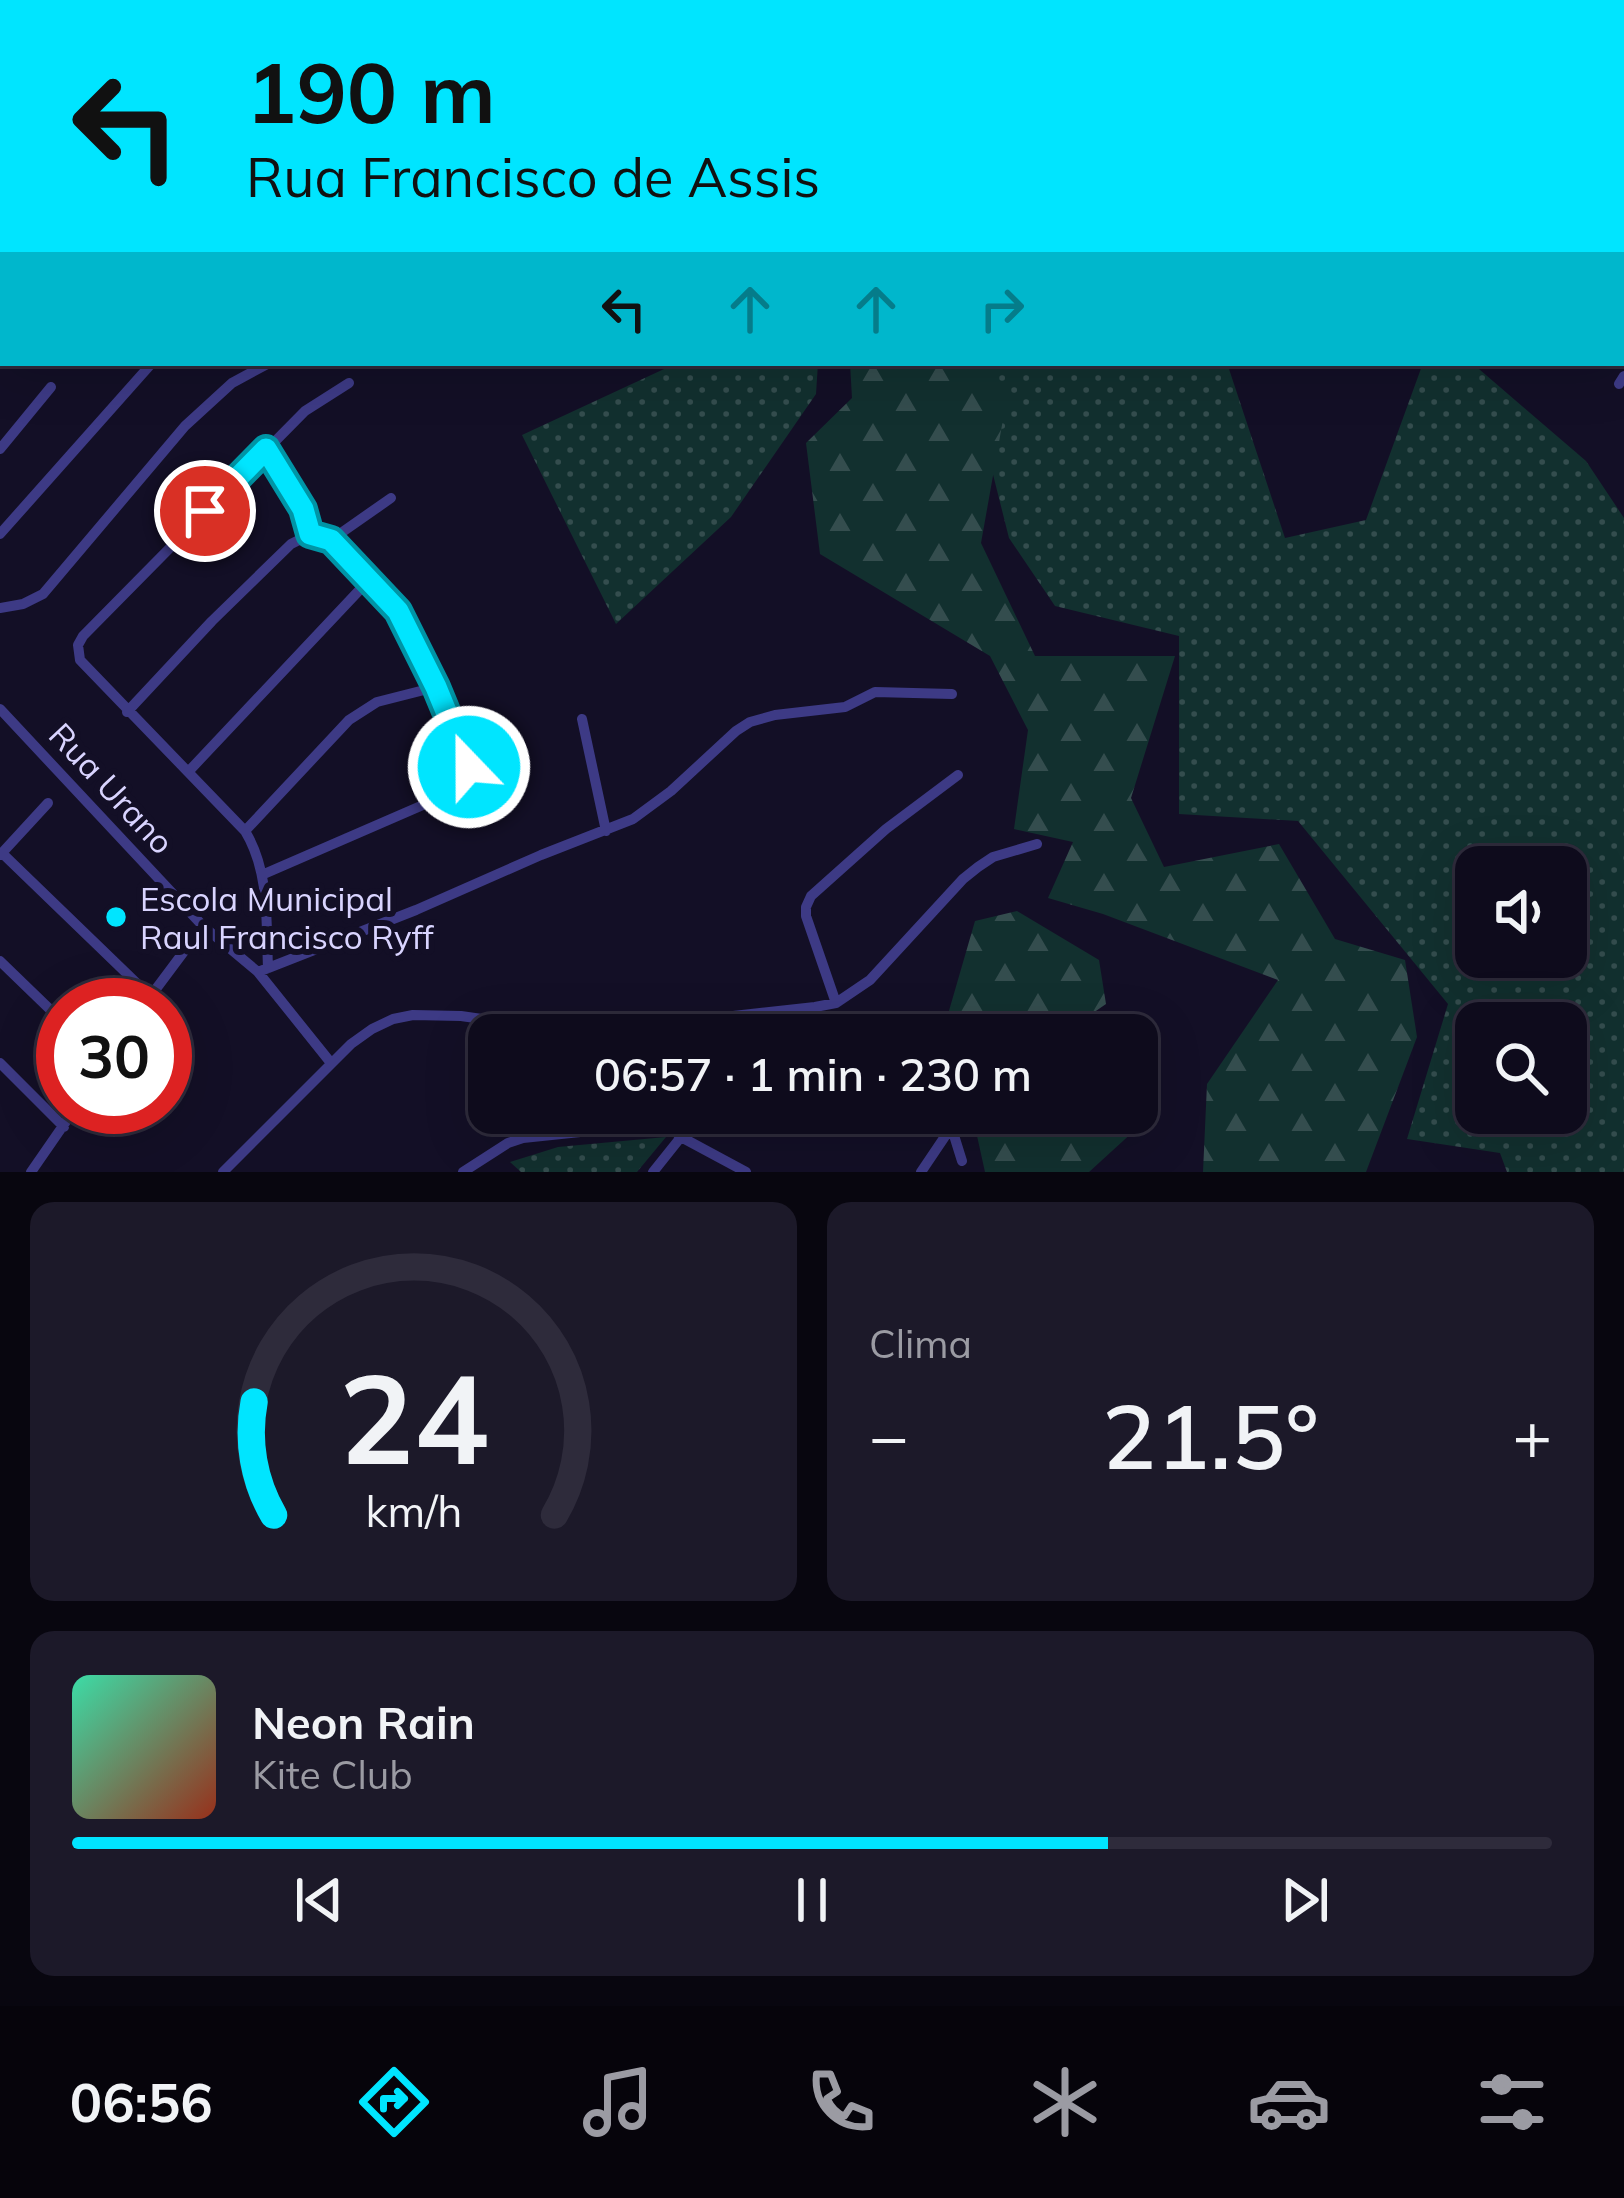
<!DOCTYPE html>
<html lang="pt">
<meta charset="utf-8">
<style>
body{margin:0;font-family:Mulish,sans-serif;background:#1c1929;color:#f1f3f6;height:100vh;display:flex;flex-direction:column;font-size:45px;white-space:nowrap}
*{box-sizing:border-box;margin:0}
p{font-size:39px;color:#9b9ba3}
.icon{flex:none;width:66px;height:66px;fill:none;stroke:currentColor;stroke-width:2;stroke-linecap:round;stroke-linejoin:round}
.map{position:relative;height:1172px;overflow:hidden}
.details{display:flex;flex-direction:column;gap:30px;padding:30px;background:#08060f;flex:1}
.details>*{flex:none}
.banner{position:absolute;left:0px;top:0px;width:1626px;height:366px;box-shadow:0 12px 48px #0002,0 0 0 3px #2e2b3b;background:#00e5ff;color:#111;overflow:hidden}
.controls{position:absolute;left:1455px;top:846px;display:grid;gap:24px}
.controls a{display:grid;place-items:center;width:132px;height:132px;border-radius:24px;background:#0e0b1c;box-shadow:0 12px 48px #0002,0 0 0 3px #2e2b3b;font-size:60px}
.speed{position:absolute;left:36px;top:978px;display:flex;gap:24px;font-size:60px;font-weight:700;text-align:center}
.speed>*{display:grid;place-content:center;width:156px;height:156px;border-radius:50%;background:#0e0b1c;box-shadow:0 12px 48px #0002,0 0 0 3px #2e2b3b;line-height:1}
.speed .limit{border:18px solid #d22;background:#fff;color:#111}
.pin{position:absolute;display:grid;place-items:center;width:102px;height:102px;color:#fff;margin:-51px;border:6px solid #fff;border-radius:50%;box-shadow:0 3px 12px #0007}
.me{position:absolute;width:132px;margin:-66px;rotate:338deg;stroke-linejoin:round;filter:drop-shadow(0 0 9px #0008)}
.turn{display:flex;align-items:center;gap:42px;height:252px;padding:0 48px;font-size:54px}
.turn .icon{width:156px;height:156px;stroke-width:2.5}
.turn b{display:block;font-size:84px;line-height:102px}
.lanes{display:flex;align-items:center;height:114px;padding:0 48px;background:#0003;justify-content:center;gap:60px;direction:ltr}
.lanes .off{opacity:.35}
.big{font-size:90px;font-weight:600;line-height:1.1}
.details .widget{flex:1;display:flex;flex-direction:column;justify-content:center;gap:18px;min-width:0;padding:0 42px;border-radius:24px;background:#1c1929}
.details .dial{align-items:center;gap:0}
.dial svg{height:312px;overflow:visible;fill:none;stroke:#2e2b3b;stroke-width:7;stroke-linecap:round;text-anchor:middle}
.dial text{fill:#f1f3f6;stroke:none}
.song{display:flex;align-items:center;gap:36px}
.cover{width:144px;height:144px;border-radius:18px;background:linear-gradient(135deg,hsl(160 70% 55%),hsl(10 70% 35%))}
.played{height:12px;border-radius:6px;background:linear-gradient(90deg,#00e5ff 70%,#2e2b3b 70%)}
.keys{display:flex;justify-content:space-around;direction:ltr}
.heat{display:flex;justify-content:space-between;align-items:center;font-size:66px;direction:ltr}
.details .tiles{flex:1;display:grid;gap:30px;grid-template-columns:1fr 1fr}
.widget:last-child{grid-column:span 2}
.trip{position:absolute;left:468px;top:1014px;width:690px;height:120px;border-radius:24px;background:#0e0b1c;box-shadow:0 12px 48px #0002,0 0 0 3px #2e2b3b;font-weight:600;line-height:120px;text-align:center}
.tab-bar{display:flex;height:192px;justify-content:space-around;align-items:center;background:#06040b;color:#9b9ba3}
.tab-bar .icon{width:84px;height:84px}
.tab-bar .selected{color:#00e5ff}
.tab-bar b{font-size:54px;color:#f1f3f6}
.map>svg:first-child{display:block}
</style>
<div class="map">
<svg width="1624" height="1172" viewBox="0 0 1624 1172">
<defs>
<pattern id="grass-dots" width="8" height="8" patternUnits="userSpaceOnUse" patternTransform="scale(3)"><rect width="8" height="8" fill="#12302f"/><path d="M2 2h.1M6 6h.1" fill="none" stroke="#344d4e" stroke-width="1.8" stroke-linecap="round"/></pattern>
<pattern id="forest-firs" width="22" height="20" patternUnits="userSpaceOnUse" patternTransform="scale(3)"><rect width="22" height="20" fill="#12302f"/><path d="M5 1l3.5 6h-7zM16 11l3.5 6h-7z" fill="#344d4e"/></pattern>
</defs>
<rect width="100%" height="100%" fill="#130f26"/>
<!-- grass -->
<path fill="url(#grass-dots)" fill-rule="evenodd" d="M331 0H1219L1217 3H332Z
M677 363H818L816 394 731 517 616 624 522 435Z
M965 363H1227L1285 538 1366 520 1423 363H1472L1586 461 1624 518V1172H1507L1500 1153 1407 1139 1448 1004 1298 821 1179 814V636L1055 606 1009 538ZM1476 867H1566V957H1476ZM1476 1023H1566V1113H1476Z
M666 1137 637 1172H521L510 1162 558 1147Z"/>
<!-- forest -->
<path fill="url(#forest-firs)" d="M850 363H967L1007 397 981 543 1035 656H1175L1131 798 1164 867 1279 844 1335 939 1405 960 1417 1037 1366 1172H1203L1207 1084 1278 980 1103 914 1048 898 1073 842 1014 829 1028 730 990 656 820 554 806 443 852 398Z
M1017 911 1099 960 1106 1004 1061 1035H942L975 921Z
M972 1113H1072L1075 1116 1135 1130 1089 1172H985Z"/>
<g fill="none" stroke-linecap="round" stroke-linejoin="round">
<!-- street -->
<path stroke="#3d3a85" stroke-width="10" d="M21 1 23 3
M0 28 3 31
M1623 39H1624
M0 103 3 106
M1623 140 1624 138
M1623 162 1624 163
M0 209 3 210
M1623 234 1624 232
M0 348 3 345
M1619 384 1624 376
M0 449 51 387
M266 449 303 509 311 534
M0 534 152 363
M331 540 391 498
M0 608 23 604 43 594 185 426 232 383 269 363
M0 709 203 926 258 972 331 1063
M127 712 212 621 291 544 311 534 331 540 398 611 436 687 476 782 264 874
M582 719 606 831
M189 771 368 581
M476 782 525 762
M245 831 80 660 78 645 83 636 305 411 349 383
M2 853 150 996
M0 855 48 803
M0 961 63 1022
M268 968C266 922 270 872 245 831L349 720 377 702 436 687
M258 972 416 910 541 855 633 819 671 791 736 731 750 722 775 715 845 707 875 692 952 694
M836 1003 806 916V907L811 896 886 829 958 775
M144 1005 203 926
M0 1063 64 1127
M947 1113 962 1161
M666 1123 737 1113
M31 1172 76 1107
M223 1172 351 1044 372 1029 393 1019 413 1015 461 1016 580 1033 815 1007 836 1003 870 980 963 879 978 867 993 857 1037 844
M463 1172 508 1143 523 1138 666 1123 681 1137 746 1172
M653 1172 681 1137
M921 1172 950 1129"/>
</g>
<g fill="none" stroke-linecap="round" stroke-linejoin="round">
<defs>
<path id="route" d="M205 511 266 449 303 509 310 534 331 540 398 611 436 687 469 767"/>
</defs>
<!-- route casing -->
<use href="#route" stroke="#0095a6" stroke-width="30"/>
<!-- route -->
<use href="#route" stroke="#00e5ff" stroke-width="21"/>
</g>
<!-- markers -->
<circle fill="#00e5ff" stroke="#130f26" stroke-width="4.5" cx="116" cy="917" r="12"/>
<g text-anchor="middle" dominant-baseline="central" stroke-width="12" stroke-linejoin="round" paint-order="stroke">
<!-- street labels -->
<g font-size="33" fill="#d9d4ff" stroke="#130f26">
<text transform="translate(112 788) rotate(47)">Rua Urano</text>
</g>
<!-- poi labels -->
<g font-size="33" fill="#d9d4ff" stroke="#130f26" text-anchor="start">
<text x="140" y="898">Escola Municipal<tspan x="140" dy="38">Raul Francisco Ryff</tspan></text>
</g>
</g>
</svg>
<div class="controls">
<a><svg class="icon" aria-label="sound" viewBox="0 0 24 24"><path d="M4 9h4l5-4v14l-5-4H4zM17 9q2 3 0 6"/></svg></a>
<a><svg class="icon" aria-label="search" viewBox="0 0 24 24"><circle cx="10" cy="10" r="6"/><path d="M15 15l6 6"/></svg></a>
</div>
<div class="speed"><div class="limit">30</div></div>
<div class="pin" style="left:205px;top:511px;background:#d93025"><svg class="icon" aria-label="arrive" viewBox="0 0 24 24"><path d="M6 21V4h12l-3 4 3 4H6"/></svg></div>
<svg class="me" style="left:469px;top:767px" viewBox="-20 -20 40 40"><circle r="17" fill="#00e5ff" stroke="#fff" stroke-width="3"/><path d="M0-11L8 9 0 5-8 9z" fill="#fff"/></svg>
<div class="trip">06:57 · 1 min · 230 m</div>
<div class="banner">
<div class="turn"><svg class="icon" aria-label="left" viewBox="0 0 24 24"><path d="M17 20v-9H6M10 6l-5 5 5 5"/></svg><div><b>190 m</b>Rua Francisco de Assis</div></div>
<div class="lanes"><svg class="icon" aria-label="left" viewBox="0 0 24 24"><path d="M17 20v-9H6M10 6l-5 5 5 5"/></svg><svg class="icon off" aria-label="ahead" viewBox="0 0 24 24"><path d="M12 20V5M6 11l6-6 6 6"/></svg><svg class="icon off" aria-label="ahead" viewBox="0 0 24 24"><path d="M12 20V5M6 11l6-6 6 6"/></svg><svg class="icon off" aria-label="right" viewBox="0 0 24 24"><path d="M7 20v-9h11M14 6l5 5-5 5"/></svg></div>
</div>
</div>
<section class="details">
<div class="tiles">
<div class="widget dial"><svg viewBox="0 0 100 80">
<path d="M14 69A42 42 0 1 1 86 69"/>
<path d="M14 69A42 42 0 0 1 9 40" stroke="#00e5ff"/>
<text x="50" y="56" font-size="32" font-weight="700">24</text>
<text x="50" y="72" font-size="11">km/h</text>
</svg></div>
<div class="widget"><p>Clima</p>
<div class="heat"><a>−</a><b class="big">21.5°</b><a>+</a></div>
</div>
<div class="widget">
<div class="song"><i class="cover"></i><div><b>Neon Rain</b><p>Kite Club</p></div></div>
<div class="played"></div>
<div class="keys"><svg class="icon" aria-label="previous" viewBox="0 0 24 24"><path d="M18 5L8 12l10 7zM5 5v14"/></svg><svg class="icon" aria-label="pause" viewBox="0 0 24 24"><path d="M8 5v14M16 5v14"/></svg><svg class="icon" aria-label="next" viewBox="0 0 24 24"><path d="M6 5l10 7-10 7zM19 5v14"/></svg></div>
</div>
</div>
</section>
<nav class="tab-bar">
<b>06:56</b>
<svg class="icon selected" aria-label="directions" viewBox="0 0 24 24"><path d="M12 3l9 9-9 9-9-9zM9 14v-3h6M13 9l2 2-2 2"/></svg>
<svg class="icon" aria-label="music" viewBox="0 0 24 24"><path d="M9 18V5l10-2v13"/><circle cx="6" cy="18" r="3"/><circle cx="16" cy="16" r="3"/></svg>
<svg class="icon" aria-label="phone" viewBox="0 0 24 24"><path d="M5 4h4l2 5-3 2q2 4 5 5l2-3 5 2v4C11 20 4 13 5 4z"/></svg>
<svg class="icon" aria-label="climate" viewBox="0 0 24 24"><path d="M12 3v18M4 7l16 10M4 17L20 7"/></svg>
<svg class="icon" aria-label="car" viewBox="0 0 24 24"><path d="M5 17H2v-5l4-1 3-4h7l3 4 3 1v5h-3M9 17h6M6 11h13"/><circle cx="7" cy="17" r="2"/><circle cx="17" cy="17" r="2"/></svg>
<svg class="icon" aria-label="filters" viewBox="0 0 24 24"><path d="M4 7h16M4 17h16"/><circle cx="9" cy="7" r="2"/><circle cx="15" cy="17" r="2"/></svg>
</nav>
